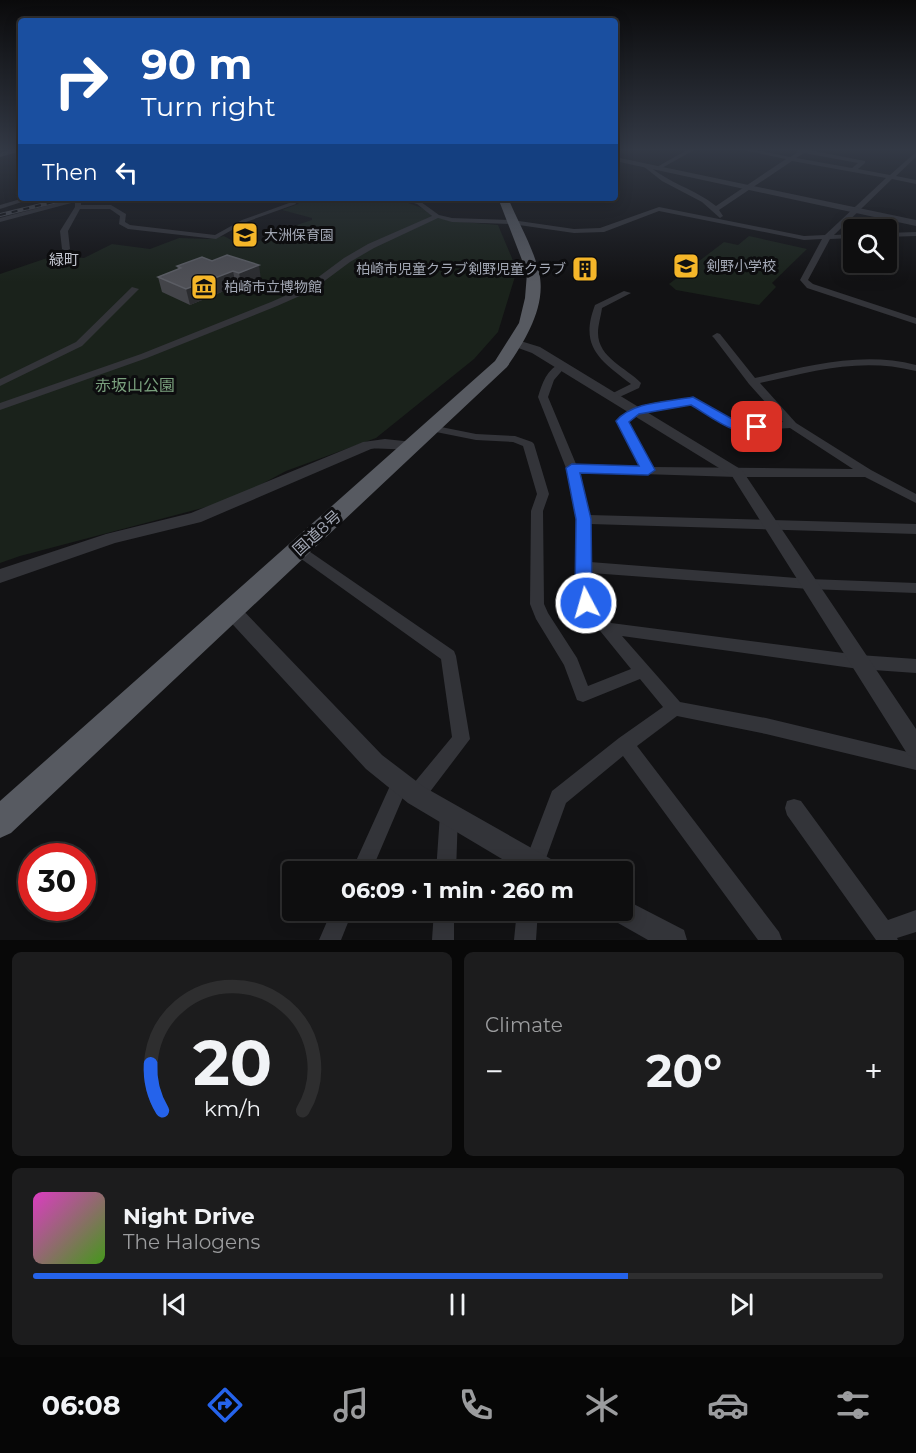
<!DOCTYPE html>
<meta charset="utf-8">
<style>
body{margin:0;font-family:Montserrat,"Noto Sans JP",sans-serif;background:#1c1c1d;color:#f1f3f6;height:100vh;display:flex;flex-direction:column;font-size:22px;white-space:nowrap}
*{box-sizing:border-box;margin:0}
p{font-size:20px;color:#9b9c9e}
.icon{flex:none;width:33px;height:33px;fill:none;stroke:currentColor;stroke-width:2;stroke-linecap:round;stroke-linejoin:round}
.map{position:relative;height:940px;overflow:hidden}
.details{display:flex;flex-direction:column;gap:12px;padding:12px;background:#080808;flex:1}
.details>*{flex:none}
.top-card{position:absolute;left:18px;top:18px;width:600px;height:183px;border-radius:6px;box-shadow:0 3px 15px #0003,0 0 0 2px #2e2e2f;background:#1a4fa0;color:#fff;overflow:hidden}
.controls{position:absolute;left:843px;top:219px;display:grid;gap:12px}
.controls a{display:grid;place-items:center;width:54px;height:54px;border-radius:6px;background:#0e0e0f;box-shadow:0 3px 15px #0003,0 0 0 2px #2e2e2f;font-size:30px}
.speed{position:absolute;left:18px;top:843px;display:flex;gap:12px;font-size:30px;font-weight:700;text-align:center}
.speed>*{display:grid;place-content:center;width:78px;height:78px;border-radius:50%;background:#0e0e0f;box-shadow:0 3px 15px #0003,0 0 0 2px #2e2e2f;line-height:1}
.speed .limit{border:9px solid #d22;background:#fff;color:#111}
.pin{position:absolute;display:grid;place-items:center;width:51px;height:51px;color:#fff;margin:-26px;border-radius:12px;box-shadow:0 3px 9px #0006}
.me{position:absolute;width:66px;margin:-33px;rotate:354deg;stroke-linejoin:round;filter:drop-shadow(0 0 4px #0008)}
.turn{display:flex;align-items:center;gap:21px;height:126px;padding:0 24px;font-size:27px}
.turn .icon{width:78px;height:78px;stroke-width:2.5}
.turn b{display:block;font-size:42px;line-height:51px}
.then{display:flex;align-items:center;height:57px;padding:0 24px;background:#0003;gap:12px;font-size:22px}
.big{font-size:45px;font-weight:700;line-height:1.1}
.details .card{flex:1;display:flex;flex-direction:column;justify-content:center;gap:9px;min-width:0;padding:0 21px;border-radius:9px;background:#1c1c1d}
.details .dial{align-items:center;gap:0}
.dial svg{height:156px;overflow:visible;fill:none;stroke:#2e2e2f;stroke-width:7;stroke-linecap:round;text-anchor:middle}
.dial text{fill:#f1f3f6;stroke:none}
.song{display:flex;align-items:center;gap:18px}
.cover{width:72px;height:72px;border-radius:9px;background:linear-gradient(135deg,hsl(310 70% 55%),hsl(100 70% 35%))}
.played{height:6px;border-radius:3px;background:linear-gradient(90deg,#2563eb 70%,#2e2e2f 70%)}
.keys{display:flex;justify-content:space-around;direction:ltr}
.heat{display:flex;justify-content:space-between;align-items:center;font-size:33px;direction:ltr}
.details .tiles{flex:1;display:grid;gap:12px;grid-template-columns:1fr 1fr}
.card:last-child{grid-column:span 2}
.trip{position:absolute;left:282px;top:861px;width:351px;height:60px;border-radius:6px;background:#0e0e0f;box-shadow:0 3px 15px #0003,0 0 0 2px #2e2e2f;font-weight:700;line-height:60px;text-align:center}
.menu{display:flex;height:96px;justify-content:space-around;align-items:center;background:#060606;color:#9b9c9e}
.menu .icon{width:42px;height:42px}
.menu .selected{color:#2563eb}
.menu b{font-size:27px;color:#f1f3f6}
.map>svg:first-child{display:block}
</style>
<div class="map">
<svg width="916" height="940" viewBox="0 0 916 940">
<rect width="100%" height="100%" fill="#121214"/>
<!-- green -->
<path fill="#1a221b" d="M308 198H395L430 211 431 216 452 221 498 225 517 270 498 332 474 359 376 438 286 471 249 491 210 506 20 556 0 563V274L53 256 84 258 112 244 150 249 179 238 208 239 224 236 244 247 269 237 270 234 312 220V218L282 210 298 204 302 199Z
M749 236 807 249 772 283 776 287 759 305 676 290 669 284 724 242 738 245Z"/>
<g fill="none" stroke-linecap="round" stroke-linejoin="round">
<!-- minor -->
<path fill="#333439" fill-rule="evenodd" d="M687 150H694L660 169 655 168Z
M743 150H756L790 157 798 152 796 150H809L865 161V163L858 169 890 175 916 152V157L896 176 916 180V184L892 179 834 235 854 234V238L830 239 808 280 813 284 916 318V324L807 288 800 280 822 239 804 240 659 211 604 232 574 233 512 224 452 222 438 218 374 248 350 262 311 291 277 306 147 358 0 410V403L141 354 271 302 305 287 344 258 368 244 432 216 417 204 398 198H408L421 202 439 215 452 218 512 220 574 229 600 228 659 207 804 236 825 235 886 178 792 161 719 210 723 216 720 218 702 202 662 181 643 166 648 165C668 183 695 189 716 206L786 159ZM804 153 858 163 852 168 796 158Z
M24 198H34L0 209V205Z
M76 198H86L81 201V205H111L126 214 125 222 130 225 215 235 242 220 289 203 287 198H293L296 204 246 222 216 239 128 229 119 224 120 216 110 209H80L68 231 70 249 66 251 62 249 60 231 75 207V202L0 222V218Z
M916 232V236L886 237V233Z
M132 287 139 289 82 346 0 386V379L76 342Z
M624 291 631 293 602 308C601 316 598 325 598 333 598 358 627 368 641 383L639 388 613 400 609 399 608 397 609 395 631 384C600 360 579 347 595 305Z
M717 333 720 334 755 378C809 366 861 351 916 365V371C861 357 814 371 760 383L796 423 871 470 916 494V503L865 477H737L579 472 589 515 916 524V534L590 524V562L809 579 916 583V593L809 589 591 573V596L611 623 859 655 916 659V673L859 669 622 636 680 702 766 718 916 754V770L766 734 677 716 637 746 779 932 782 940H758L623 756 566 803 541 872H525L523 867 552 791 619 738 663 707 640 679 583 702 577 700 564 665 536 619 530 604 531 511 537 494 523 446 513 442 476 440 431 431 425 428 431 425 476 434 515 436 532 442 534 444 549 494 543 511 544 604 548 613 577 658 588 686 631 669 601 632 577 597V519L566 468 538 397C542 383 547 369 561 363L566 366 554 380 548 397 576 464 640 466 616 421 631 409 693 398 741 425 783 422 749 384 714 338 712 336ZM691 404 739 431 790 428 853 469 652 467 628 422 638 414Z
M298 545 303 547 454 651 456 656 470 739 423 801 416 804 409 801 407 795 409 789 452 737 441 659 293 553 291 550 293 547Z
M400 774 406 777 409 783 371 872H351L394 777Z
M794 799 801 801 888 920 916 910V932L897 938 898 940H876L787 815 785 808 787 801Z
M449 805 456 807 458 814 456 872H436L440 814 442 807Z
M332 910H353L341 940H319Z
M434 910H454V940H432Z
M517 910H538L536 940H514Z"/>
<!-- tertiary -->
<path fill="#333439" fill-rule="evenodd" d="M615 157 916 220V226L615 161Z
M514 339 540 347 742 470 916 729V758L908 755 732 476 532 353 510 345 508 343Z
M385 439 413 442 420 446C413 453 384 447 371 449L201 522 115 543 0 583V569L106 534 191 513 363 442Z
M231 603 238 605 382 755 424 787 558 863 561 872H524L408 803 366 769 224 615 222 610 224 605Z
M622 898 684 930 687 940H648L611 919 607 910H622Z"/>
<!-- secondary -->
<path fill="#414349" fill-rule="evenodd" d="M8 150H21V151L0 157V153Z"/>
<!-- trunk -->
<path fill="#575a61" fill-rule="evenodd" d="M498 198H508C518 222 533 247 539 272 547 306 525 341 507 367L11 833 0 838V801L495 361 519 323 525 298 527 273Z"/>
<defs>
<path id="rail" d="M0 215 70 198"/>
</defs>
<!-- rail casing -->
<use href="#rail" stroke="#46484e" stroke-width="4"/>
<!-- rail -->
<use href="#rail" stroke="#0d0d0f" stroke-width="2" stroke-dasharray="6" stroke-linecap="butt"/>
</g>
<!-- wall -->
<path fill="#434449" d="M202 257 261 280 242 289 236 286 190 305 162 292 158 277 178 269 177 266Z"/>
<!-- shaded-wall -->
<path fill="#2b2c2f" d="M259 265 261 280 242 289 239 273Z
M233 271 236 286 190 305 186 289Z"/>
<!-- building -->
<path fill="#4e4f55" stroke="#5b5d64" stroke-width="1.5" d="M227 255 259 265 239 273 233 271 186 289 158 277 181 268 177 266 202 257 212 261Z"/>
<!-- sky -->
<linearGradient id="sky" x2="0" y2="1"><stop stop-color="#0a0a0b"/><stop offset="0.53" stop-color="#333945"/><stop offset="1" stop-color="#333945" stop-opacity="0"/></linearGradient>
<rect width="916" height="282" fill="url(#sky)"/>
<!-- route -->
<path fill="#2563eb" stroke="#184099" stroke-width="1.5" d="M693 397 741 424 757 423 763 427C743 444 709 415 691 405L639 414 629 422 655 470 648 475 580 473 591 519 592 597 595 603 592 608 586 610 580 608 575 597 576 519 566 468 572 464 639 466 616 421C633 401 668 402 693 397Z"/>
<!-- icons -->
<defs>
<symbol id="school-square" viewBox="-11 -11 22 22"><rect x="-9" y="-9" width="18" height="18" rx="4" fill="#f5b629" stroke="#0d0d0f"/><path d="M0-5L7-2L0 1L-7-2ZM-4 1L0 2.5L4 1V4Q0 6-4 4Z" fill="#111"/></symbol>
<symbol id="building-square" viewBox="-11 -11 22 22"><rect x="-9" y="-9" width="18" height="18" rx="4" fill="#f5b629" stroke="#0d0d0f"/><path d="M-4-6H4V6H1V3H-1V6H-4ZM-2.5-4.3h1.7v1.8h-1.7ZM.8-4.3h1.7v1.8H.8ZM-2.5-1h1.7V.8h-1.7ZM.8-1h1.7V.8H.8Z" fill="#111"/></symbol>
<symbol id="museum-square" viewBox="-11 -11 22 22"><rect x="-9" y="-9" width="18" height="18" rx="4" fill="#f5b629" stroke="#0d0d0f"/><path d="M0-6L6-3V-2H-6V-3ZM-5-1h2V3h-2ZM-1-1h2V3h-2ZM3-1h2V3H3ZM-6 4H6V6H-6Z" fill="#111"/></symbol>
</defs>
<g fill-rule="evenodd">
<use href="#school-square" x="230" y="220" width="30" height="30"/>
<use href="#school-square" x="671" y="251" width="30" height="30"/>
<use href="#building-square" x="570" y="254" width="30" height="30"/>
<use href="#museum-square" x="189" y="272" width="30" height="30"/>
</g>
<g text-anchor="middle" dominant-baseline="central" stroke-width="6" stroke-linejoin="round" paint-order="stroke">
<!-- far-poi labels -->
<g font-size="14" fill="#a3a8b5" stroke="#0d0d0f" text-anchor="start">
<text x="264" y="235">大洲保育園</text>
<text x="706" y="266">剣野小学校</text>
<text x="566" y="269" text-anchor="end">柏崎市児童クラブ剣野児童クラブ</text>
<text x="224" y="287">柏崎市立博物館</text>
</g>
<!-- far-neighbourhood labels -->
<g font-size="15" fill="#c4c7d1" stroke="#0d0d0f">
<text x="64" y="259">緑町</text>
</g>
<!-- park labels -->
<g font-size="16" fill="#7aa07d" stroke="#0d0d0f">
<text x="135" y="385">赤坂山公園</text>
</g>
<!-- street labels -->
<g font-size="16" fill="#a3a8b5" stroke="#0d0d0f">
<text transform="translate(317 533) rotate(-42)">国道8号</text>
</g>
</g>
</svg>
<div class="controls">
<a><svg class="icon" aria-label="search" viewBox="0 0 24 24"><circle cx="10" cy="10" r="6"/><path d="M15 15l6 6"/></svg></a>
</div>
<div class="speed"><div class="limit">30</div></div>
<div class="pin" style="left:757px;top:427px;background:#d93025"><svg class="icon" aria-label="arrive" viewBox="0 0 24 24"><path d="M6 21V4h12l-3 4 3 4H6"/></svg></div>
<svg class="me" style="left:586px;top:603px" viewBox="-20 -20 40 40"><circle r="17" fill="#2563eb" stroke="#fff" stroke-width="3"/><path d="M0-11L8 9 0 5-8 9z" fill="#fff"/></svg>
<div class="trip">06:09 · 1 min · 260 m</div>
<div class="top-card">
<div class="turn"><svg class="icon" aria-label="right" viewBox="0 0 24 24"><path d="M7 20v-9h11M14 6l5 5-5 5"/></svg><div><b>90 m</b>Turn right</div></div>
<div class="then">Then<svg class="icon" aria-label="left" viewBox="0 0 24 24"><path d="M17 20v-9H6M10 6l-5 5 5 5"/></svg></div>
</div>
</div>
<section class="details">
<div class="tiles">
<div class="card dial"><svg viewBox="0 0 100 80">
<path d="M14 69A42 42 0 1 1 86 69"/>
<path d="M14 69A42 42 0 0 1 8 45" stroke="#2563eb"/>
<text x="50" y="56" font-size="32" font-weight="700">20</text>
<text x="50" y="72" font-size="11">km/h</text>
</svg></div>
<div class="card"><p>Climate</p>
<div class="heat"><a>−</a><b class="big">20°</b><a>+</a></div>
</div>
<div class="card">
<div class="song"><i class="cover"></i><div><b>Night Drive</b><p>The Halogens</p></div></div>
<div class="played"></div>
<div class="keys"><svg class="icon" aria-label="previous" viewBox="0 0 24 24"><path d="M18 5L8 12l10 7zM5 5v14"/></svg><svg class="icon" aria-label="pause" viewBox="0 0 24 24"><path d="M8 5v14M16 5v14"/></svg><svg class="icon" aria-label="next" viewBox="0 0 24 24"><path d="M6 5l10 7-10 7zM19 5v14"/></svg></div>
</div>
</div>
</section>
<nav class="menu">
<b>06:08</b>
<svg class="icon selected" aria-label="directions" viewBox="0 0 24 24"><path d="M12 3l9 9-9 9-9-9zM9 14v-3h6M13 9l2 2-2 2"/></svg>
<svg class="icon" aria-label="music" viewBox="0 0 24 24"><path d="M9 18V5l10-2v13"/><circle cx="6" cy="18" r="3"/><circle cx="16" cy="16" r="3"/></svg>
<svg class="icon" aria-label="phone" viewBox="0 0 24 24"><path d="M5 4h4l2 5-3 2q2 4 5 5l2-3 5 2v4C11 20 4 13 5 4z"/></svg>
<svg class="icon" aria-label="climate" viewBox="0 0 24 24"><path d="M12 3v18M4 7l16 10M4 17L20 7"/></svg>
<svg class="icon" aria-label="car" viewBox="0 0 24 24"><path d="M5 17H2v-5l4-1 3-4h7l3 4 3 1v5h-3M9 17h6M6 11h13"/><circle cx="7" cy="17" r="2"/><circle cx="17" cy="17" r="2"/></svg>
<svg class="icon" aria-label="filters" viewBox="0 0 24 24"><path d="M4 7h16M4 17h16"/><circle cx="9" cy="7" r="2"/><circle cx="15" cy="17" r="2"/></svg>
</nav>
